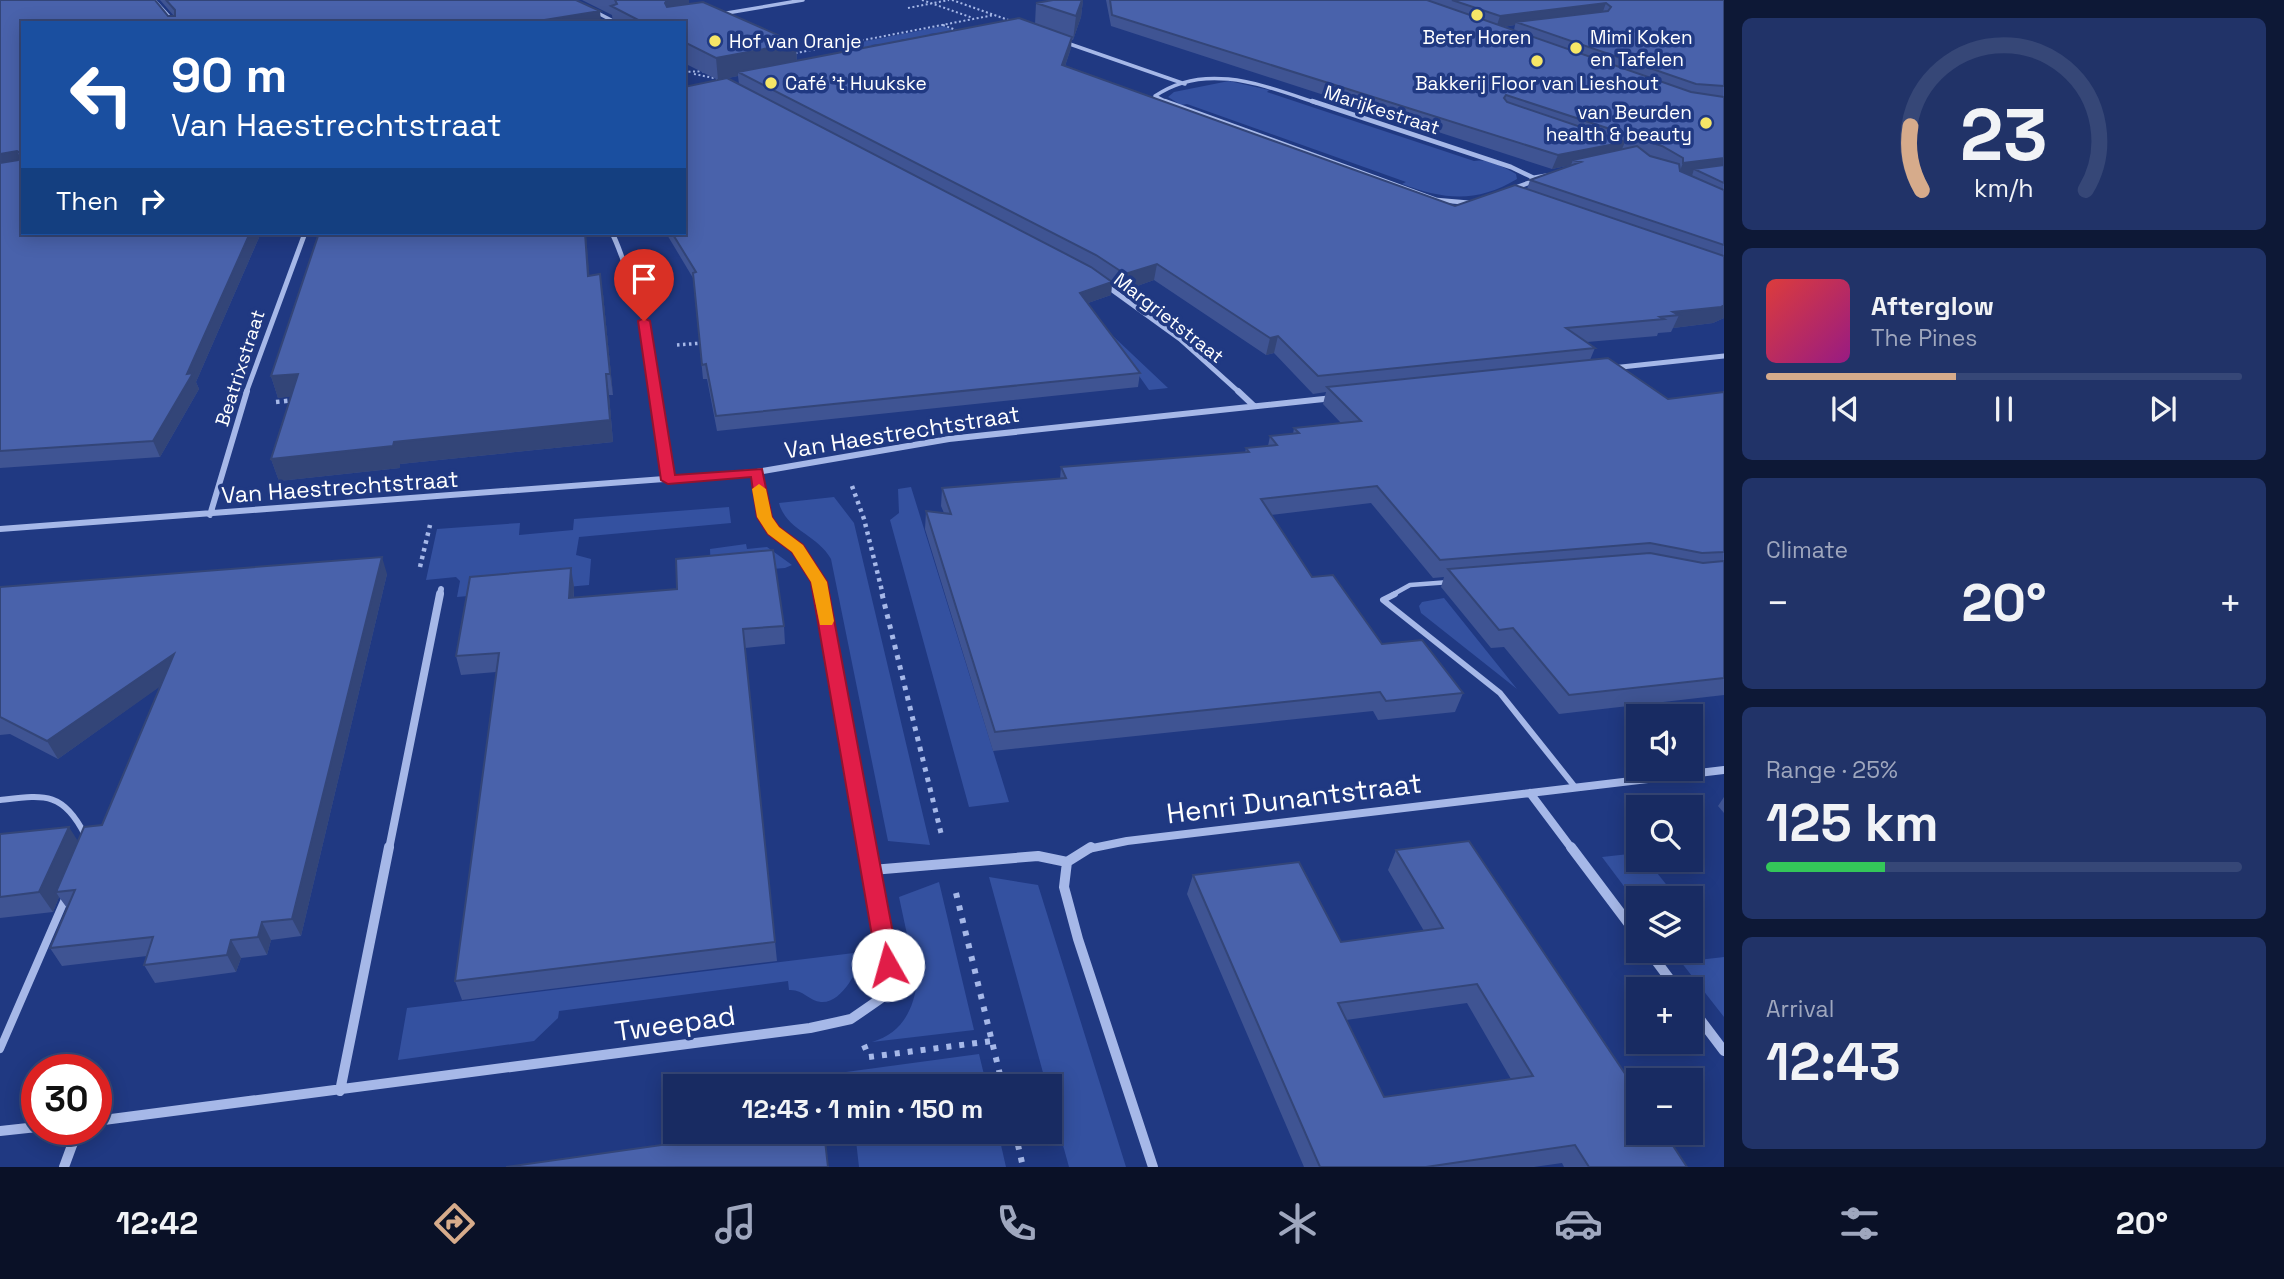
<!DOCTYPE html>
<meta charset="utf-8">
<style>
body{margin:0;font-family:"Space Grotesk",sans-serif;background:#213368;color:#f1f3f6;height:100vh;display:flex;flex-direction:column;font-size:26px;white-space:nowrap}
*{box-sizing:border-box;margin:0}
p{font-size:23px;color:#9fa7be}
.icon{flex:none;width:38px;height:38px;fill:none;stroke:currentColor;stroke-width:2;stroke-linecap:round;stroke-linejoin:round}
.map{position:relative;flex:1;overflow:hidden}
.panel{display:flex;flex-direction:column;gap:18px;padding:18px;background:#0d1836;width:560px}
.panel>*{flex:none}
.top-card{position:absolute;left:21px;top:21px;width:665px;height:214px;border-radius:0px;box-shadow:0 4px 18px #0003,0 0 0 2px #364777;background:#1a4fa0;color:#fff;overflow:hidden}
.buttons{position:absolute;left:1626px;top:704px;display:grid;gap:14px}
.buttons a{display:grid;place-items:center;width:77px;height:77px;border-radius:0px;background:#182b62;box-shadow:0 4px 18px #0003,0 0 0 2px #364777;font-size:35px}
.speed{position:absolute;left:21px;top:1054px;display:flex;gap:14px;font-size:35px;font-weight:700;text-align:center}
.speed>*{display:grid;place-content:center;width:91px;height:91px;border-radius:50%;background:#182b62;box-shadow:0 4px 18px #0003,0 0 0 2px #364777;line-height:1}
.speed .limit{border:10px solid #d22;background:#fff;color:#111}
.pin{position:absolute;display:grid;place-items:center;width:60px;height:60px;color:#fff;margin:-72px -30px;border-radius:50% 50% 50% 0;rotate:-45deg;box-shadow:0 0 7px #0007}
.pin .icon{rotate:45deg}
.me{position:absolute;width:77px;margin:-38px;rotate:353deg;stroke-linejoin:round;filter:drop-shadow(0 0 5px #0008)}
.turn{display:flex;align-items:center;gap:24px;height:147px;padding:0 35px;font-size:32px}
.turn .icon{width:91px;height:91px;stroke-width:2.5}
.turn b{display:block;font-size:49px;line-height:60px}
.then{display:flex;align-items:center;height:66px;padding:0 35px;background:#0003;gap:14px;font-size:26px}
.big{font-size:52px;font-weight:700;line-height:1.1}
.panel .card{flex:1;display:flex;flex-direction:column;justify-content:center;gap:10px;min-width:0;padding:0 24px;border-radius:10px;background:#213368}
.panel .dial{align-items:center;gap:0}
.dial svg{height:182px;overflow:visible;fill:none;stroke:#364777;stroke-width:7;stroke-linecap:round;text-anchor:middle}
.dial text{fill:#f1f3f6;stroke:none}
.song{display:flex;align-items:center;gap:21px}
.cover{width:84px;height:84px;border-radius:10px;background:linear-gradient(135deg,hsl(0 70% 55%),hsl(310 70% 35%))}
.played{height:7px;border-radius:4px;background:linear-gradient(90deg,#d6ab8b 40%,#364777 40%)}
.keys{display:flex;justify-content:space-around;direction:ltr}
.heat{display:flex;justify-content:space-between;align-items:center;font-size:38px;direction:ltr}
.charge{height:10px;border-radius:5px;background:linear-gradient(90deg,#34c759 25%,#364777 0)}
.trip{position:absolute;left:663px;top:1074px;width:399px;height:70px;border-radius:0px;background:#182b62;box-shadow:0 4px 18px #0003,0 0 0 2px #364777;font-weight:700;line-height:70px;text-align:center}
.tab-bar{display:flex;height:112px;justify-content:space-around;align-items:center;background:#0a1127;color:#9fa7be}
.tab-bar .icon{width:49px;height:49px}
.tab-bar .selected{color:#d6ab8b}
.tab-bar b{font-size:32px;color:#f1f3f6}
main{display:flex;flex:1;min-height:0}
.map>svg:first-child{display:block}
</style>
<main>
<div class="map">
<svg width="1724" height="1167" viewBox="0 0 1724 1167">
<rect width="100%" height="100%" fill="#203982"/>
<!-- green -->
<path fill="#3451a0" d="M943 26 961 33C950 35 941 32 929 34L937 38C923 41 913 37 900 40L908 44C894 46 884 43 871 45L878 50C868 52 864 49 855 49 845 48 841 52 831 48Z
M1229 81 1269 90 1267 92 1474 161C1486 158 1505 167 1516 174L1517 179C1477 203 1445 200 1402 184L1406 182 1187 104 1181 105 1168 97 1174 92Z
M1106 329 1114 337 1168 388 1149 390Z
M911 487 1009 802 969 807 890 520 899 513 898 489Z
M834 497 854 523 930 845 888 841 831 559C818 535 786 530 779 503Z
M729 507 731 523 579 537 576 555 591 559 589 585 457 597 460 581 456 577 426 580 437 529 520 523 519 535 573 530 574 519Z
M746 544 747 549 767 547 792 565 785 568 711 574 710 549Z
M1444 598 1517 689 1421 613 1419 606 1422 602Z
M1638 853V859H1646L1677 898H1638V905L1602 857Z
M989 877 1038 885 1126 1167H1069L1050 1098V1087H1047Z
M939 882 974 1030 872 1042C901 1034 914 1010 917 981L899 897Z
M862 952C860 968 842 1004 821 1002 809 1001 803 989 789 990L788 981 559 1011 558 1018 534 1041 398 1060 407 1008Z
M1724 957V1017L1681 962Z
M979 1054 987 1087H848L846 1072Z
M855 1132H998L1006 1167H859Z"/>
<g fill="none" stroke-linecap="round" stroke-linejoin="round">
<!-- path-far4 -->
<path stroke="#a6b8e8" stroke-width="2" stroke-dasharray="2 2.5" stroke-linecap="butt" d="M922 0 973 18
M952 0 1014 22
M908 8 949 0
M943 25 961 32
M791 54 994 15
M684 72 707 71
M694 74 719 79"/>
<!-- path-far3 -->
<path stroke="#a6b8e8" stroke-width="3.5" stroke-dasharray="2.5 3.5" stroke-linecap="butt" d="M677 345 703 343"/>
<!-- path-far2 -->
<path stroke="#a6b8e8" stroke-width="4.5" stroke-dasharray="3.5 4.5" stroke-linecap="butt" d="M276 402 295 400
M852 486 864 519 883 595
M420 567 430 525"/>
<!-- path-far1 -->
<path stroke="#a6b8e8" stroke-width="5" stroke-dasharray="4.5 6" stroke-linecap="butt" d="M882 594 941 833"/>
<!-- path -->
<path stroke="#a6b8e8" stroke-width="6" stroke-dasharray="5 8" stroke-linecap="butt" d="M956 893 1003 1087
M864 1045 869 1057 992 1041
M1015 1132 1023 1167"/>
<!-- lane-far3 -->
<path stroke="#a6b8e8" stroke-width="2.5" d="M1532 177 1550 174"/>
<!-- lane-far2 -->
<path stroke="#a6b8e8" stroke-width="4.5" d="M1392 595 1410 585 1450 582"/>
<!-- lane-far1 -->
<path stroke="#a6b8e8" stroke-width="6" d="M1395 594 1383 600 1500 693 1575 787
M0 800C44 795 63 791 85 835"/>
<!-- lane -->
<path stroke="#a6b8e8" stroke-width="8" d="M0 1049 65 899"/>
<!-- street-far5 -->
<path stroke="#a6b8e8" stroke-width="3.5" d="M154 0 175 23
M592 10 615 22
M721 14 803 0
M1064 42 1185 84
M1169 103 1155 96C1206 61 1265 86 1317 103"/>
<!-- street-far4 -->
<path stroke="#a6b8e8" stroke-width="4.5" d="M1165 101 1437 200 1472 203 1531 182 1532 177 1511 167 1312 101"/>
<!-- street-far3 -->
<path stroke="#a6b8e8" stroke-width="5" d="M612 233C622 252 625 274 639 290L655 393
M1104 284 1180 339 1240 393
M1612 368 1724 356
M246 393 305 233"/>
<!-- street-far2 -->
<path stroke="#a6b8e8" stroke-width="6" d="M655 391 669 480
M1238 391 1254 406
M757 472 764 517 774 530 797 548 819 582 821 595
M210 515 247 391
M0 529 757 472 949 439 1333 398
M440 595 441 589"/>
<!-- street-far1 -->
<path stroke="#a6b8e8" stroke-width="8" d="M821 594 868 849
M1530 793 1572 849
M389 849 440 594
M1088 849 1127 841 1724 770"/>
<!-- street -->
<path stroke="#a6b8e8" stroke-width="10" d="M1571 847 1638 936
M1067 862 1064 887 1078 939 1153 1167
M872 870 1038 856 1067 862 1091 847
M1648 950 1677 989
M1690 1006 1724 1051
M340 1091 389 847
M96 1121 810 1028 851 1019 880 999 888 965 868 847
M0 1131 37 1127
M64 1167 78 1129"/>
</g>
<!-- wall -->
<path fill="#3f5493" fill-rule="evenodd" d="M0 0 168 16H174L160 0H576L601 21 23 23V233H261L196 382 199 389 160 457 0 468Z
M582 0H689V4L796 43 797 61 1035 24 1036 3 1053 0H1083L1081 17 1073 40 1071 39V48L1065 66 1455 206 1527 189 1530 180 1571 165 1552 169 1111 26 1106 0H1724V318L1713 323 1673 328 1671 332 1658 333 1657 336 1587 342 1595 348 1590 360 1668 399 1724 392V695L1559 714 1504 647 1491 648 1441 587 1444 577 1433 578 1371 503 1271 515 1312 577 1382 644 1463 693 1455 712 1378 720 1373 711 993 751 925 529 926 511 944 513 941 506 942 488 1060 479 1061 467 1245 453 1246 448 1268 446 1270 436 1293 434 1294 428 1341 423 1323 404 1326 392 1313 394 1274 353 1266 355 1154 280 1123 291 1112 283 1111 295 1088 303 1140 373 1138 387 717 431 707 379H703L693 278 666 233H684L739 84 738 76 718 80 684 63V23H613L612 15ZM1515 25 1514 30 1504 27Z
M589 275 603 294 613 395H609L613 442 400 464V468L279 481 271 459 291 396 278 398 271 376Z
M571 568 574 587V597L784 626 785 644 745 648 777 961 462 1000 455 981 496 672 461 675 456 656Z
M387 574 301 936 271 940 267 955 241 958 236 972 155 983 144 965 147 956 62 966 50 948 67 908 59 897 53 912 0 918V834L78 841 102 825 160 686 58 759 10 734 0 735V587Z
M1724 797V813L1718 806Z
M1396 850 1687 1167H1564L1562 1163 1534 1167H1304L1187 894 1193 875 1341 942 1424 931 1388 870ZM1467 1003 1511 1079 1384 1097 1346 1020Z"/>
<!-- shaded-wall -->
<path fill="#334578" d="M667 0H689L690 15 669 19 665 3Z
M1082 0H1083L1081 17 1073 40 1076 16Z
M1606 3 1602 14 1516 22 1515 25 1496 28 1500 16Z
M600 11 601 21 589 23H526Z
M1072 37 1071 48 1061 78 1062 65Z
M796 43 797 64 738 72V76L718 80 716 58Z
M1625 142 1619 156 1573 160 1571 165 1552 169 1558 155Z
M17 151 23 163 0 167V154Z
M1724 158V171L1694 169 1692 176 1677 178 1683 163Z
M250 233H261L196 382 199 389 160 457 153 441 187 374Z
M585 233H586L591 295 588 276Z
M1157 264 1154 280 1123 291 1125 274Z
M600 274 603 294 613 395 610 374Z
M1112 282 1111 295 1079 306 1080 293Z
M1724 305V318L1713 323 1673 328 1679 315 1673 312Z
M1278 336 1274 353 1266 355 1270 338Z
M298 374 305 395 278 398 271 376Z
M606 374 609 395 613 442 400 464V468L279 481 271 459 394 442Z
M382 557 387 574 301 936 292 919Z
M571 568 574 587 573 616 569 598Z
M174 654 182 671 58 759 47 741Z
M69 827 81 846 56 892 59 897 53 912 39 892Z
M262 922 271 940 267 955 258 937Z
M231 940 241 958 236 972 227 955Z"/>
<!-- building -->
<path fill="#4962ab" stroke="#334578" stroke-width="2" fill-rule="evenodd" d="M0 0H155L168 16H175V10L166 0H576L600 11 526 23H23V233H250L187 374 193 373 153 441 0 451V163L18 160 22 154 17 151 0 154Z
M615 0H667L665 3 667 7 703 2 796 43 716 58 684 42V23H644L611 6 617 4Z
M1053 0H1082L1076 16 1036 3Z
M1110 0H1427L1691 92 1724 97V158L1683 163V158L1662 146 1506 95 1504 98 1507 102 1625 142 1558 155 1112 15Z
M1452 0H1724V86L1696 84 1516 22 1608 11 1611 7 1606 3 1500 16Z
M1019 18 1072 37 1062 65 1455 206 1515 185 1724 256V305L1721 307 1673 312 1679 315 1660 317 1664 319 1566 328 1595 348 1318 376 1278 336 1270 338 1157 264 1125 274 1096 255 738 72Z
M727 78 1091 267 1112 282 1080 293 1140 373 716 416 706 364 702 365 693 273 696 272 672 233H684V87Z
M1637 146 1650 156 1679 164 1680 171 1724 190V245L1530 180 1581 162 1573 160Z
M1724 165V183L1694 169Z
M319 233H585L588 276 600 274 610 374H606L610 420 394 442 393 446 271 459 298 374 271 376Z
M1608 358 1668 399 1724 392V552L1702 553 1650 543 1440 560 1377 486 1261 499 1312 577 1333 575 1382 644 1422 640 1463 693 1386 701 1380 692 995 732 926 511 951 514 942 488 1066 478 1061 467 1249 452 1246 448 1277 445 1270 436 1299 433 1294 428 1361 421 1327 387Z
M773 550 784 626 743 629 775 942 455 981 499 653 456 656 470 577 571 568 569 598 677 589 676 559Z
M1650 553 1703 563 1724 561V678L1569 695 1513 628 1499 630 1448 569Z
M382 557 292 919 262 922 258 937 231 940 227 955 144 965 153 937 50 948 75 890 56 892 84 827 102 825 174 654 47 741 0 717V587Z
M69 827 39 892 0 897V834Z
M1469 841 1638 1093V1132H1664L1687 1167H1589L1575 1145 1426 1167H1320L1193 875 1299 862 1341 942 1443 928 1396 850ZM1477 984 1533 1076 1384 1097 1338 1003Z
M753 1132H824L828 1167H506Z"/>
<!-- route -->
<path fill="#e11d48" stroke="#92132f" stroke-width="2" d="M644 318 650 321 675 475 762 469 772 517 779 527 803 545 827 582 899 965 895 972 888 975 880 972 877 965 811 582 792 552 768 534 757 517 751 477 668 484 661 480 638 321Z"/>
<!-- slow -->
<path fill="#f59e0b" d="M759 484 766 489 772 517 779 527 803 545 827 582 834 621 832 625H820L811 582 792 552 768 534 757 517 752 489Z"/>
<!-- markers -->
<g fill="#f6e667" stroke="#203982" stroke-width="2.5">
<circle cx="1477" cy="15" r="7"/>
<circle cx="715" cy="41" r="7"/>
<circle cx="1576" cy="48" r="7"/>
<circle cx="1537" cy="61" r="7"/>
<circle cx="771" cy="83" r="7"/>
<circle cx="1706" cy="123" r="7"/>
</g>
<g text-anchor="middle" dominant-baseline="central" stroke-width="7" stroke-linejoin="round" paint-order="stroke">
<!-- far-poi labels -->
<g font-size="19" fill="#fff" stroke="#203982" text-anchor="start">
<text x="1477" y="37" text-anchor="middle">Beter Horen</text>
<text x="1590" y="37">Mimi Koken<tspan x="1590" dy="22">en Tafelen</tspan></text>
<text x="729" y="41">Hof van Oranje</text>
<text x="785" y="83">Café 't Huukske</text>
<text x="1537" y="83" text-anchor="middle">Bakkerij Floor van Lieshout</text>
<text x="1692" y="112" text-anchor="end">van Beurden<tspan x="1692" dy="22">health &amp; beauty</tspan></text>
</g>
<!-- far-street labels -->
<g font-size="19" fill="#fff" stroke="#203982">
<text transform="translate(1382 110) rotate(18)">Marijkestraat</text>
<text transform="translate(1169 318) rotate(38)">Margrietstraat</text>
<text transform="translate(240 368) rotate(-72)">Beatrixstraat</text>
</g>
<!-- street labels -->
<g font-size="23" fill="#fff" stroke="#203982">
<text transform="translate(902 432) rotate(-9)">Van Haestrechtstraat</text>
<text transform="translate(340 487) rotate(-4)">Van Haestrechtstraat</text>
</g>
<!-- near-street labels -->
<g font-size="28" fill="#fff" stroke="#203982">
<text transform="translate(1294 798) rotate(-7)">Henri Dunantstraat</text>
<text transform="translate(675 1023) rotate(-8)">Tweepad</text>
</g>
</g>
</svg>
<div class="buttons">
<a><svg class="icon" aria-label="sound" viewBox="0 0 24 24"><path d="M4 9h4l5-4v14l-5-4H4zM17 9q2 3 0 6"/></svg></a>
<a><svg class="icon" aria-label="search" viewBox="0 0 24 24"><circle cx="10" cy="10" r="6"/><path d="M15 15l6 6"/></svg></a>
<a><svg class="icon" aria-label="layers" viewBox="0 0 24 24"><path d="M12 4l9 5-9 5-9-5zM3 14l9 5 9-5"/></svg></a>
<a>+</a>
<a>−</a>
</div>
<div class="speed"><div class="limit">30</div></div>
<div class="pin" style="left:644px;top:321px;background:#d93025"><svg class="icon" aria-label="arrive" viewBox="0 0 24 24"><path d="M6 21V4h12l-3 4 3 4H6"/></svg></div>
<svg class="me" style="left:888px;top:965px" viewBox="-20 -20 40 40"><circle r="19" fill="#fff"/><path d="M0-13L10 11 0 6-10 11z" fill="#e11d48"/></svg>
<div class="trip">12:43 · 1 min · 150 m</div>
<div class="top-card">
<div class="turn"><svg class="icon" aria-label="left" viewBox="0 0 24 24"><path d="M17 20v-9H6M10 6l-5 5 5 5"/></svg><div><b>90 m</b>Van Haestrechtstraat</div></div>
<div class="then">Then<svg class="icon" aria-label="right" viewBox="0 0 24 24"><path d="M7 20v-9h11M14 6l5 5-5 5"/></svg></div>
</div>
</div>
<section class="panel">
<div class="card dial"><svg viewBox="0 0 100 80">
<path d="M14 69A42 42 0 1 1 86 69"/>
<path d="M14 69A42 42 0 0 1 9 41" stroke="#d6ab8b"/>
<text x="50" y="56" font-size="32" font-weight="700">23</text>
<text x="50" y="72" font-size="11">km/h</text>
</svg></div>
<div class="card">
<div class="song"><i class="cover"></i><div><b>Afterglow</b><p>The Pines</p></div></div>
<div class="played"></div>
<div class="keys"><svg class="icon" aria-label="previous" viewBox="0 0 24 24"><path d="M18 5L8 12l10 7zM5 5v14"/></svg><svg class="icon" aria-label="pause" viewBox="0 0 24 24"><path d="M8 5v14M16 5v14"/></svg><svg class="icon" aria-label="next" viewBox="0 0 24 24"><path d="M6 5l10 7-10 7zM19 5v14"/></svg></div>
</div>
<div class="card"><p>Climate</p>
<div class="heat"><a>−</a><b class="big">20°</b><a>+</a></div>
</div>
<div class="card"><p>Range · 25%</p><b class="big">125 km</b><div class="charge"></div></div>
<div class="card"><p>Arrival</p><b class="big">12:43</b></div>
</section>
</main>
<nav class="tab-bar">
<b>12:42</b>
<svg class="icon selected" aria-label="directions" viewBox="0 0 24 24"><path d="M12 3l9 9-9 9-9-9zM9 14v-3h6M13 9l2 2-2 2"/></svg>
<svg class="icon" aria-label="music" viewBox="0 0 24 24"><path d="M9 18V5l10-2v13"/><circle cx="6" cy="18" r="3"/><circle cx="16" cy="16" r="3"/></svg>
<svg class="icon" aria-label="phone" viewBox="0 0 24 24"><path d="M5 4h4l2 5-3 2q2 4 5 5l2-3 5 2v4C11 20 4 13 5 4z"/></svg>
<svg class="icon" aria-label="climate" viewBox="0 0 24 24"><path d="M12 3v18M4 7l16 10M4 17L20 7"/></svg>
<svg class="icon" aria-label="car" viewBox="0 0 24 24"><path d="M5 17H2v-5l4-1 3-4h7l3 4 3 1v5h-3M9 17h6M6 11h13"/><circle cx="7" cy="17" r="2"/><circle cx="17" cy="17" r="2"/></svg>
<svg class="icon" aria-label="filters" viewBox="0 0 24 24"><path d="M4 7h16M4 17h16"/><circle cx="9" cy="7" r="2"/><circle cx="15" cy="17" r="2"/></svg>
<b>20°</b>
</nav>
